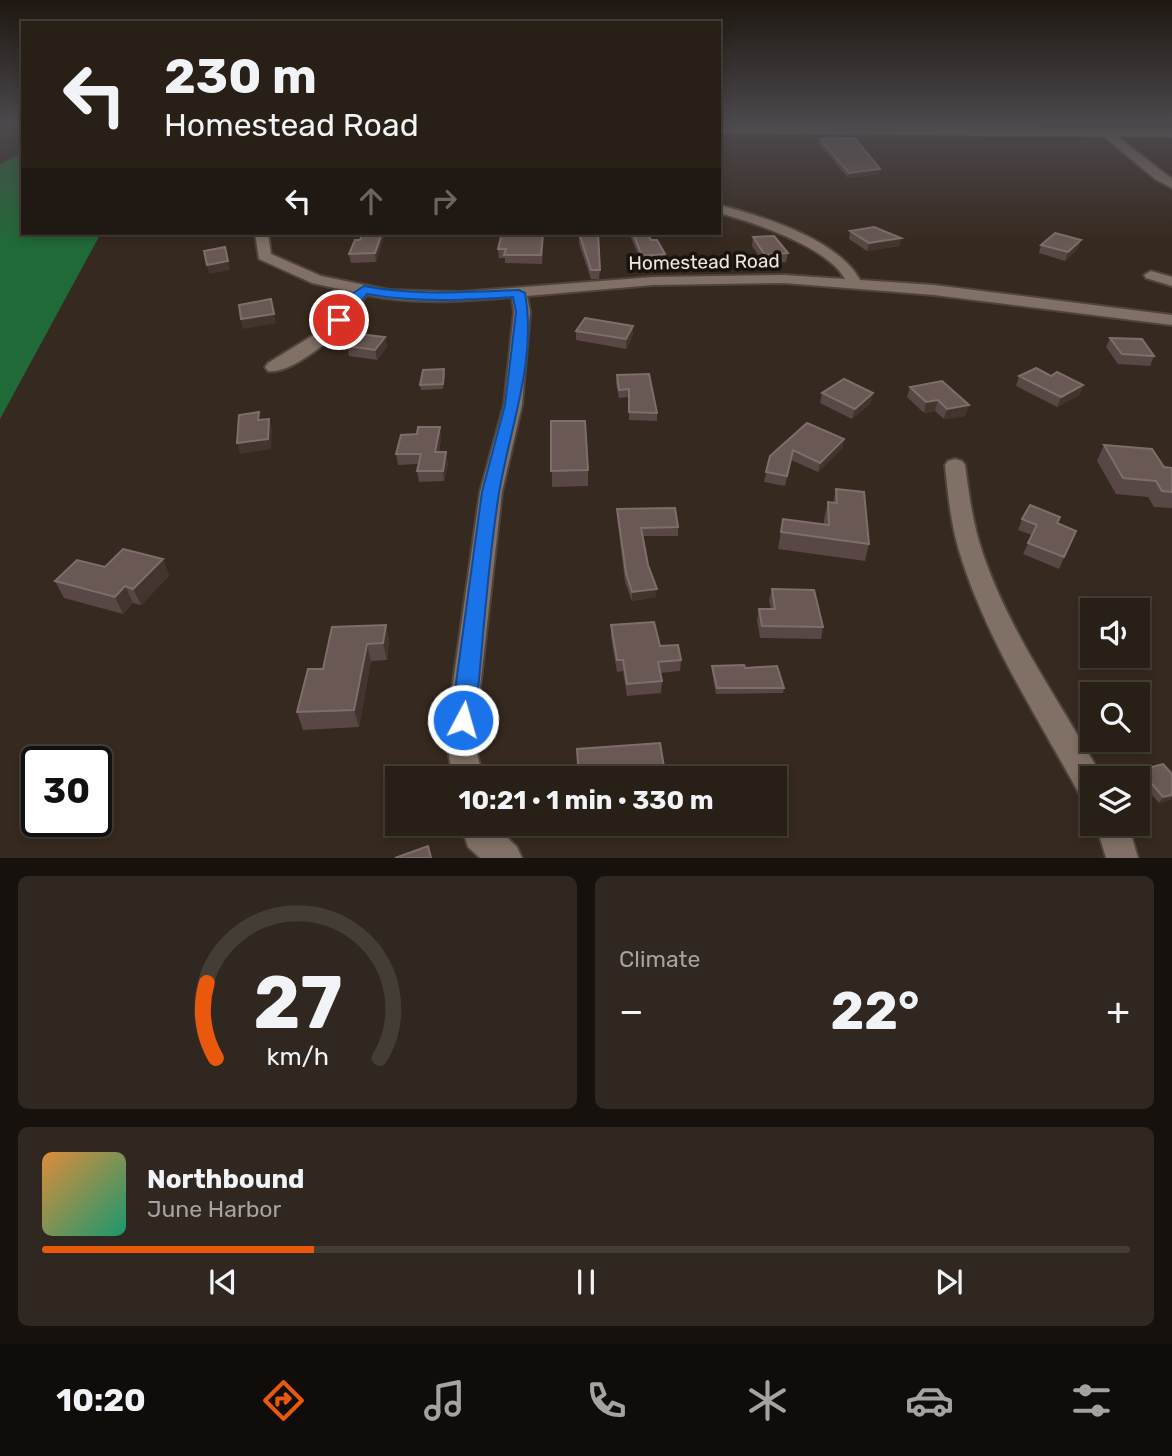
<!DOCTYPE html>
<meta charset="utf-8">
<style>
body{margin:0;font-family:Rubik,sans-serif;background:#302720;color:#f1f3f6;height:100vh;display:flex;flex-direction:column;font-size:26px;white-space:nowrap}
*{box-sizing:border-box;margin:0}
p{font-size:23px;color:#a5a2a1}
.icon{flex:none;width:38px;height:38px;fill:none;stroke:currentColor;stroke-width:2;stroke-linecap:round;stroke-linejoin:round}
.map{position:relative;height:858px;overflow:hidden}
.side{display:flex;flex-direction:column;gap:18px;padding:18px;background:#16110d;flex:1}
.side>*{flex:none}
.banner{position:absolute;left:21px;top:21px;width:700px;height:214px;border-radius:0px;box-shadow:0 4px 10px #0003,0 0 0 2px #443d36;background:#281f17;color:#f1f3f6;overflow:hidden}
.controls{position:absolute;left:1080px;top:598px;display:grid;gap:14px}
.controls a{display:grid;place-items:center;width:70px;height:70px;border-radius:0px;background:#281f17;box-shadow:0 4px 10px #0003,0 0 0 2px #443d36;font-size:35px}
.speed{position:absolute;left:21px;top:746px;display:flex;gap:14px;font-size:35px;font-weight:700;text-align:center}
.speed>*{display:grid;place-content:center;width:91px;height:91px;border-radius:50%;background:#281f17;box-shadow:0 4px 10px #0003,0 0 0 2px #443d36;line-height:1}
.speed .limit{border:4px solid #111;border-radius:10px;background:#fff;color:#111}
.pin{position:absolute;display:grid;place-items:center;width:60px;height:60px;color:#fff;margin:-30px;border:4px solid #fff;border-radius:50%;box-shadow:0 2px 7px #0007}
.me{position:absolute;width:77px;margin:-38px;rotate:6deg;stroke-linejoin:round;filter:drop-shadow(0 0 5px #0008)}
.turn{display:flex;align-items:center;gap:24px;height:147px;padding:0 28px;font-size:32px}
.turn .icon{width:91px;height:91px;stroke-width:2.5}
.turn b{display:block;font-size:49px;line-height:60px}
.lanes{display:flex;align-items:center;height:66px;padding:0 28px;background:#0003;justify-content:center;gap:35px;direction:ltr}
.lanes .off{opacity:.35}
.big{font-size:52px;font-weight:700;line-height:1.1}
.side .tile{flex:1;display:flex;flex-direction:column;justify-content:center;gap:10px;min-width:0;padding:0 24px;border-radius:10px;background:#302720}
.side .dial{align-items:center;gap:0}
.dial svg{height:182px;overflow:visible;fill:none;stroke:#443d36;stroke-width:7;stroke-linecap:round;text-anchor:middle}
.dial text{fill:#f1f3f6;stroke:none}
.song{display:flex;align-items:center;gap:21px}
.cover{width:84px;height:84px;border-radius:10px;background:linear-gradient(135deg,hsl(30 70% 55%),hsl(160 70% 35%))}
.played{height:7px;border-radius:4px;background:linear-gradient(90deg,#ea580c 25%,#443d36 25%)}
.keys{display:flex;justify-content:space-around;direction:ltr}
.heat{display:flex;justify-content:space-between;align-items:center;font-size:38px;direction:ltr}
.side .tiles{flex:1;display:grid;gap:18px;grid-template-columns:1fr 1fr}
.tile:last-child{grid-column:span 2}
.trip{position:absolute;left:385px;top:766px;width:402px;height:70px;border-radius:0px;background:#281f17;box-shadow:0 4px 10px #0003,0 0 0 2px #443d36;font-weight:700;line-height:70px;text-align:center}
.tabs{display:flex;height:112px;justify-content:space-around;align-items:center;background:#100c09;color:#a5a2a1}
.tabs .icon{width:49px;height:49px}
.tabs .selected{color:#ea580c}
.tabs b{font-size:32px;color:#f1f3f6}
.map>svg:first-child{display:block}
</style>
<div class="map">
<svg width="1172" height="858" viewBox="0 0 1172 858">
<rect width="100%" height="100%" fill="#36291f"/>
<!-- forest -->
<path fill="#206a37" d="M23 153V233H101L0 419V164Z"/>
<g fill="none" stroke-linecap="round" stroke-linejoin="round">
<defs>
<path id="service" d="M1010 124H1016L1025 131 1020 132Z"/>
<path id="minor" d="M1101 130H1109L1172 179V188L1155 179 1101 134Z
M719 205C762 216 838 239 860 280L934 285 1172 315V325L934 295 784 283 653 285 527 296 530 312 522 405 502 492 479 697 475 744 483 779H453L447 744 451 697 480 492 504 405 514 312 512 297C464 301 415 305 367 295 356 306 350 319 339 330 327 344 287 375 268 371L265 367 268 363 320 331 353 292 312 283 259 259 255 233H268L271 254 321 276 389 290 460 292 653 277 784 275 845 279C828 247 753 222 719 213Z
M1151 271 1172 277V286L1146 278 1144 275Z
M955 459 962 461 965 465C969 495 973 525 983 554 1011 636 1062 704 1103 779H1092V801L1081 797C1038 718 987 641 960 554 951 525 948 495 945 465L948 461Z
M461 824H493L517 847 522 858H480L468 847Z
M1096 824H1128L1138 858H1106Z"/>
<path id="tertiary" d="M719 125 1172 129V137L719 133Z"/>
</defs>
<!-- service casing -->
<use href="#service" stroke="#4f443c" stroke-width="3"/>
<!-- minor casing -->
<use href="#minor" stroke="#4f443c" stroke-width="4"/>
<!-- tertiary casing -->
<use href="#tertiary" stroke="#4f443c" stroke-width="3"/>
<!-- service -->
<use href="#service" fill="#807065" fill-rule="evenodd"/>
<!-- minor -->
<use href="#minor" fill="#807065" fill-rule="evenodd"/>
<!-- tertiary -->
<use href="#tertiary" fill="#807065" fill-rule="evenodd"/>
</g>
<!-- wall -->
<path fill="#584744" d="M820 139 879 174 848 178 819 144Z
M850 231 901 238 899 246 867 251 849 239Z
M385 233 376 262 351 263 349 254 360 240Z
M502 233H544L542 264 505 263V258H499L498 249Z
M579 233 600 270 599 279H591L579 244Z
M629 233H647L651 240 665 254V262L642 264Z
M753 237 788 253 786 262 764 264 752 246Z
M1081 240 1078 248 1065 261 1039 253 1041 245Z
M576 331 633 335 626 349 576 340Z
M385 337 387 347 377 360 349 356 347 346Z
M1110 338 1154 356 1150 366 1118 364 1106 347Z
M445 374 443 389 421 390 420 385Z
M617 375 657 413V421L629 420V397L619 398 616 383Z
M1019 376H1051L1083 385 1079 395 1057 407 1016 386Z
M910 387 969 405 965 416 944 419 935 411 924 413 907 397Z
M822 393 871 403 852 419 820 403Z
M551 421 588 470V486L552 487Z
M441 438 439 452 448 463 444 481 419 482 417 471 418 464 398 465 396 454Z
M844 439 842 449 818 472 791 460 785 486 764 482 770 456Z
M1104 445 1164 467 1172 468V508L1154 507 1148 497 1116 494 1097 461Z
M836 489 869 544 865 561 778 549 783 519 824 524V519L828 502 833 503Z
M617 509 678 527V536H643L648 565 656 597 632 601 625 582 617 517Z
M1022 519 1057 523 1076 531 1059 569 1023 554 1032 535 1018 530Z
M163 559 169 576 141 605 133 603 123 614 64 598 55 581 105 567Z
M772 589 823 627 821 639 760 638 757 620 759 609H771L769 600Z
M386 625 389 642 387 660 371 661 359 727 303 730 297 712 323 669Z
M611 625 660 646 681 660 680 671 660 673 662 681 661 693 627 696 623 671 617 672 611 637Z
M712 666 784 688 783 693 716 694 712 672Z
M1140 770 1172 799 1159 803 1136 776Z
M582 824H655L582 829Z"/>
<!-- shaded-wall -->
<path fill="#44342e" d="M880 169 879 174 848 178 849 173Z
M382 233H385L376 262 375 253Z
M901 238 899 246 867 251 869 243Z
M1081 240 1078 248 1065 261 1068 252Z
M225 247 230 270 209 274 207 265Z
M271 299 276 323 243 329 241 319Z
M633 326V335L626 349V339Z
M385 337 387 347 377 360 375 350Z
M1083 385 1079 395 1057 407 1061 397Z
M873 393 871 403 852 419 855 409Z
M938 400 935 411 924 413 926 402Z
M969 405 965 416 944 419 947 409Z
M269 419 272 429 271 449 240 454 237 443Z
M440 427 441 438 436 463 435 452Z
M844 439 842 449 818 472 820 463Z
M446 452 448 463 444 481 443 471Z
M163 559 169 576 141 605 133 589Z
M125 586 133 603 123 614 115 597Z
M657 589 656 597 632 601V592Z
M386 625 389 642 387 660 383 643Z
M367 644 371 661 359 727 354 710Z
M1172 795V799L1159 803 1163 797Z"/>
<!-- building -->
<path fill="#695854" stroke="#7e6e6a" stroke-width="2" d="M855 138 880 169 849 173 820 139Z
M874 227 901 238 869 243 850 231Z
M363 233H382L375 253 349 254 355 240H360Z
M502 233H543L541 255H504L506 249H498Z
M579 233H598L600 270H591Z
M633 233H647L651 240H657L665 254 642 256Z
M1055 233 1081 240 1068 252 1041 245Z
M774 236 788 253 765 255 753 237Z
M225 247 228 261 207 265 204 251Z
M271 299 274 314 241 319 239 305Z
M585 318 633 326 626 339 576 331Z
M358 334 385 337 375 350 347 346Z
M1110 338 1142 339 1154 356 1122 354Z
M1036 368 1051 376 1057 372 1083 385 1061 397 1019 376Z
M444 369 443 384 420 385 423 370Z
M649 374 657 413 629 412V389L619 390 617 375Z
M844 379 873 393 855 409 822 393Z
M942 381 969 405 947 409 938 400 926 402 910 387Z
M259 412 258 420 269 419 268 439 237 443 239 415Z
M551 421H585L588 470 551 471Z
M807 423 844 439 820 463 793 450 787 476 766 472 770 456Z
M418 427H440L435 452H446L443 471H417L421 454H396L401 435 417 434Z
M1104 445 1152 449 1164 467 1172 468V492L1162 491 1156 481 1123 478Z
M836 489 864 492 869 544 781 532 783 519 829 525 828 502 837 503Z
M1030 505 1060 517 1057 523 1076 531 1064 557 1028 543 1037 525 1022 519Z
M675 508 678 527 641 528 648 565 657 589 632 592 626 573 617 509Z
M123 549 163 559 133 589 125 586 115 597 55 581 77 560 105 567Z
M772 589 814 590 823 627 762 626 759 609H775Z
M654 622 660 646 678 645 681 660 658 662 662 681 627 684 623 660H617L611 625Z
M386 625 383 643 367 644 354 710 297 712 308 669H323L332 627Z
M744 665 745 668 777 666 784 688H717L712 666Z
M660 743 666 779H579L577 749Z
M1163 764 1172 774V795L1163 797 1140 770Z
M428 846 431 858H395Z"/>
<!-- sky -->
<linearGradient id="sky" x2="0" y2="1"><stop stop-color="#1e1711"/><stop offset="0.51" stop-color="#4c494d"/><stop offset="1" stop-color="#4c494d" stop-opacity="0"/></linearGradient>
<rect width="1172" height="244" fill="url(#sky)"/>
<!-- route -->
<path fill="#1a73e8" stroke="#114b97" stroke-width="2" d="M364 286C415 296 467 292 519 290L525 293C537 360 510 427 499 493 487 568 483 645 475 720L471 728 463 730 455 728 451 720 482 492 505 405 516 312 513 297C465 300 415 303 367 294L343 323H334L332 320 352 294Z"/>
<g text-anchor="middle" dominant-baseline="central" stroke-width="7" stroke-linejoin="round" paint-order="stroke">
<!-- far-street labels -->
<g font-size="19" fill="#efe6df" stroke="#19130e">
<text transform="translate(704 262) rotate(-1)">Homestead Road</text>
</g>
</g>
</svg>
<div class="controls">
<a><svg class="icon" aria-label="sound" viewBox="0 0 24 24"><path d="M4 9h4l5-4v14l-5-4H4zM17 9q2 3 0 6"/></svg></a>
<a><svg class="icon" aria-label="search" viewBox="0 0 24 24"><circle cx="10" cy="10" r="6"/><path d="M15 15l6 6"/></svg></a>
<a><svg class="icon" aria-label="layers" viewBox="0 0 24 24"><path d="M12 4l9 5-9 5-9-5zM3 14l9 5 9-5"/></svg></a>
</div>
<div class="speed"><div class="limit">30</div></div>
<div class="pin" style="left:339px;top:320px;background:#d93025"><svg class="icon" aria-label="arrive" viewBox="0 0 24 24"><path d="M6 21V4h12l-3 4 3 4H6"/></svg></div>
<svg class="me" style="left:463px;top:720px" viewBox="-20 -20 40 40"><circle r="17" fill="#1a73e8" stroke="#fff" stroke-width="3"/><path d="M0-11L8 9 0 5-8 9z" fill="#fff"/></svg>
<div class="trip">10:21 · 1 min · 330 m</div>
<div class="banner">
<div class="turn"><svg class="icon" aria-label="left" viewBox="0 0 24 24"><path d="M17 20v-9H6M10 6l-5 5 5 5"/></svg><div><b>230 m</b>Homestead Road</div></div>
<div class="lanes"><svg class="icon" aria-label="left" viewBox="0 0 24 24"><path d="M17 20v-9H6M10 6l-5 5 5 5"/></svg><svg class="icon off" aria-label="ahead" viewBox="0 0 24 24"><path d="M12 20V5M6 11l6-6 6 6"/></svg><svg class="icon off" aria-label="right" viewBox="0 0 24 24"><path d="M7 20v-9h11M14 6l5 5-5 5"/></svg></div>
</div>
</div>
<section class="side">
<div class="tiles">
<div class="tile dial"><svg viewBox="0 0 100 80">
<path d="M14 69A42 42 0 1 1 86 69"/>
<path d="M14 69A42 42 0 0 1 10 36" stroke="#ea580c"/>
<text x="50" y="56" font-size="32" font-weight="700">27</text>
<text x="50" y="72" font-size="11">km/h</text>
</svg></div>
<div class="tile"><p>Climate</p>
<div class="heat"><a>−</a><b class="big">22°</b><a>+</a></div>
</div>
<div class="tile">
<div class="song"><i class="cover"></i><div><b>Northbound</b><p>June Harbor</p></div></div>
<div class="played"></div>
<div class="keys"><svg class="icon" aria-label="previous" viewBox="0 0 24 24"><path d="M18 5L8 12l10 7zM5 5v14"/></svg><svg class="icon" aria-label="pause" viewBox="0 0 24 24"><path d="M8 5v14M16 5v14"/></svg><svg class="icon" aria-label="next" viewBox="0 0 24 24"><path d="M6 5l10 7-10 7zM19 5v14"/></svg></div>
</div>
</div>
</section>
<nav class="tabs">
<b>10:20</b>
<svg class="icon selected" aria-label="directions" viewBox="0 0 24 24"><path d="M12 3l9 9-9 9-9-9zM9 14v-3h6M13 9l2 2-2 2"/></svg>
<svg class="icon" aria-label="music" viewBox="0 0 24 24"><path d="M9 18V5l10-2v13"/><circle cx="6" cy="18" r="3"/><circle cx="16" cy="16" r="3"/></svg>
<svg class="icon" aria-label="phone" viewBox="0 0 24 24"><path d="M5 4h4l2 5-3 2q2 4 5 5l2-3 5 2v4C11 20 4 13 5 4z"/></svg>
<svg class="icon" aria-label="climate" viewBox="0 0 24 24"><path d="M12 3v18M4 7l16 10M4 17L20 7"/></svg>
<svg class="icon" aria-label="car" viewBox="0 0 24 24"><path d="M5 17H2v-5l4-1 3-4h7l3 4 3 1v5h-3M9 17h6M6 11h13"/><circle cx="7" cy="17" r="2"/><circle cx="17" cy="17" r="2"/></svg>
<svg class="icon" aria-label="filters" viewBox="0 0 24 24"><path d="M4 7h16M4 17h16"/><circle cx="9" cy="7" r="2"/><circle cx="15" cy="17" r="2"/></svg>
</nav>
